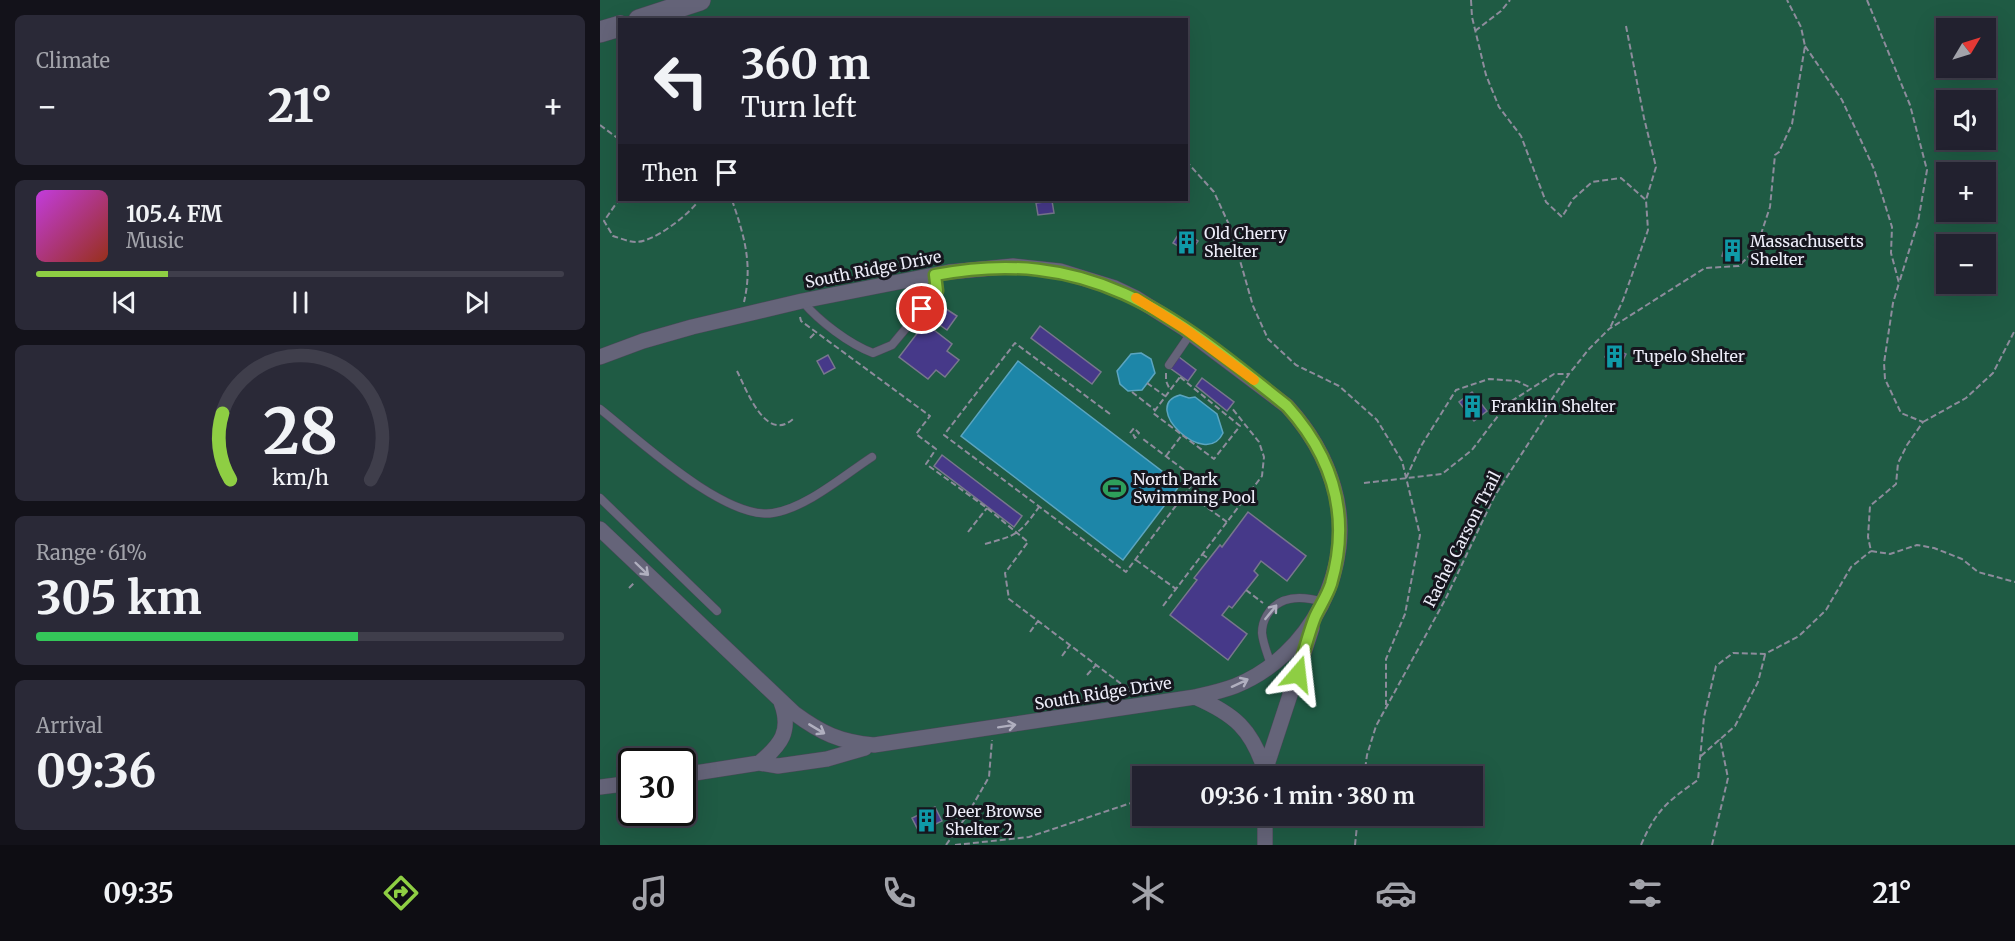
<!DOCTYPE html>
<meta charset="utf-8">
<style>
body{margin:0;font-family:Merriweather,serif;background:#2a2937;color:#f1f3f6;height:100vh;display:flex;flex-direction:column;font-size:22px;white-space:nowrap}
*{box-sizing:border-box;margin:0}
p{font-size:20px;color:#a2a3aa}
.icon{flex:none;width:33px;height:33px;fill:none;stroke:currentColor;stroke-width:2;stroke-linecap:round;stroke-linejoin:round}
.map{position:relative;flex:1;overflow:hidden}
.details{display:flex;flex-direction:column;gap:15px;padding:15px;background:#13121a;width:600px}
.details>*{flex:none}
.guide{position:absolute;left:18px;top:18px;width:570px;height:183px;border-radius:0px;box-shadow:0 6px 24px #0002,0 0 0 2px #3f3e4b;background:#22212f;color:#f1f3f6;overflow:hidden}
.needle{width:39px;rotate:52deg}
.tools{position:absolute;left:1336px;top:18px;display:grid;gap:12px}
.tools a{display:grid;place-items:center;width:60px;height:60px;border-radius:0px;background:#22212f;box-shadow:0 6px 24px #0002,0 0 0 2px #3f3e4b;font-size:30px}
.speed{position:absolute;left:18px;top:748px;display:flex;gap:12px;font-size:30px;font-weight:700;text-align:center}
.speed>*{display:grid;place-content:center;width:78px;height:78px;border-radius:50%;background:#22212f;box-shadow:0 6px 24px #0002,0 0 0 2px #3f3e4b;line-height:1}
.speed .limit{border:3px solid #111;border-radius:9px;background:#fff;color:#111}
.pin{position:absolute;display:grid;place-items:center;width:51px;height:51px;color:#fff;margin:-26px;border:3px solid #fff;border-radius:50%;box-shadow:0 2px 6px #0007}
.me{position:absolute;width:66px;margin:-33px;rotate:17deg;stroke-linejoin:round;filter:drop-shadow(0 0 4px #0008)}
.turn{display:flex;align-items:center;gap:21px;height:126px;padding:0 24px;font-size:27px}
.turn .icon{width:78px;height:78px;stroke-width:2.5}
.turn b{display:block;font-size:42px;line-height:51px}
.then{display:flex;align-items:center;height:57px;padding:0 24px;background:#0003;gap:12px;font-size:22px}
.big{font-size:45px;font-weight:700;line-height:1.1}
.details .tile{flex:1;display:flex;flex-direction:column;justify-content:center;gap:9px;min-width:0;padding:0 21px;border-radius:9px;background:#2a2937}
.details .dial{align-items:center;gap:0}
.dial svg{height:156px;overflow:visible;fill:none;stroke:#3f3e4b;stroke-width:7;stroke-linecap:round;text-anchor:middle}
.dial text{fill:#f1f3f6;stroke:none}
.song{display:flex;align-items:center;gap:18px}
.cover{width:72px;height:72px;border-radius:9px;background:linear-gradient(135deg,hsl(290 70% 55%),hsl(10 70% 35%))}
.played{height:6px;border-radius:3px;background:linear-gradient(90deg,#8ece43 25%,#3f3e4b 25%)}
.keys{display:flex;justify-content:space-around;direction:ltr}
.heat{display:flex;justify-content:space-between;align-items:center;font-size:33px;direction:ltr}
.charge{height:9px;border-radius:4px;background:linear-gradient(90deg,#34c759 61%,#3f3e4b 0)}
.trip{position:absolute;left:532px;top:766px;width:351px;height:60px;border-radius:0px;background:#22212f;box-shadow:0 6px 24px #0002,0 0 0 2px #3f3e4b;font-weight:700;line-height:60px;text-align:center}
.menu{display:flex;height:96px;justify-content:space-around;align-items:center;background:#0e0d13;color:#a2a3aa}
.menu .icon{width:42px;height:42px}
.menu .selected{color:#8ece43}
.menu b{font-size:27px;color:#f1f3f6}
main{display:flex;flex:1;min-height:0}
.map>svg:first-child{display:block}
</style>
<main>
<section class="details">
<div class="tile"><p>Climate</p>
<div class="heat"><a>−</a><b class="big">21°</b><a>+</a></div>
</div>
<div class="tile">
<div class="song"><i class="cover"></i><div><b>105.4 FM</b><p>Music</p></div></div>
<div class="played"></div>
<div class="keys"><svg class="icon" aria-label="previous" viewBox="0 0 24 24"><path d="M18 5L8 12l10 7zM5 5v14"/></svg><svg class="icon" aria-label="pause" viewBox="0 0 24 24"><path d="M8 5v14M16 5v14"/></svg><svg class="icon" aria-label="next" viewBox="0 0 24 24"><path d="M6 5l10 7-10 7zM19 5v14"/></svg></div>
</div>
<div class="tile dial"><svg viewBox="0 0 100 80">
<path d="M14 69A42 42 0 1 1 86 69"/>
<path d="M14 69A42 42 0 0 1 10 35" stroke="#8ece43"/>
<text x="50" y="56" font-size="32" font-weight="700">28</text>
<text x="50" y="72" font-size="11">km/h</text>
</svg></div>
<div class="tile"><p>Range · 61%</p><b class="big">305 km</b><div class="charge"></div></div>
<div class="tile"><p>Arrival</p><b class="big">09:36</b></div>
</section>
<div class="map">
<svg width="1415" height="845" viewBox="0 0 1415 845">
<rect width="100%" height="100%" fill="#2d2c3f"/>
<!-- green -->
<path fill="#1f5b44" fill-rule="evenodd" d="M0 0H1415V845H0ZM20 20H586V200H20ZM1347 28H1386V68H1347ZM1347 100H1386V140H1347ZM1347 172H1386V212H1347ZM1347 244H1386V284H1347ZM32 762H82V813H32ZM543 777H873V816H543Z"/>
<!-- water -->
<path fill="#1d86a8" stroke="#5ba5c0" stroke-width="1.5" d="M541 353 551 359 555 373 542 390 528 391 520 384 517 371 531 354Z
M418 361 580 485 523 560 361 436Z
M580 395 589 398 595 397 617 414 623 433C606 470 539 406 580 395Z"/>
<!-- building -->
<path fill="#463989" stroke="#78778d" stroke-width="1.5" d="M452 201 454 213 438 215 436 203Z
M581 230 598 241 590 253 573 243Z
M1127 240 1141 243 1137 260 1122 256Z
M340 305 357 316 347 330 331 319Z
M325 323 352 344 347 351 359 360 345 377 336 370 328 379 299 357Z
M440 326 501 372 492 384 431 338Z
M1010 347 1026 354 1021 364 1005 357Z
M228 355 235 368 224 374 217 361Z
M579 357 596 370 588 381 570 368Z
M602 378 634 402 627 411 596 386Z
M872 392 887 411 874 421 859 402Z
M342 455 422 516 414 527 334 466Z
M648 512 706 556 687 581 661 561 654 571 658 575 632 608 629 606 622 615 647 634 628 660 570 615 597 580 594 578 609 559 620 545 622 547Z
M335 807 342 821 319 832 312 818Z
M614 816H637L636 825 613 824Z"/>
<g fill="none" stroke-linecap="round" stroke-linejoin="round">
<defs>
<path id="service" d="M203 302C219 321 249 344 273 353L292 345 337 291 335 275
M569 365 591 333
M0 409C37 438 125 521 173 513 206 508 243 476 272 457
M0 498 117 611
M671 665C668 655 663 644 662 633 662 626 664 620 667 615 680 594 703 596 723 602"/>
<path id="minor" d="M0 357 43 341 92 327 202 301 349 272 413 266 460 271 515 288 536 298 585 329 687 406C709 430 725 456 734 488 757 567 710 656 635 686 622 691 608 694 595 697L274 745C240 742 221 733 194 713L0 529
M595 697C634 714 652 729 665 771
M159 763C181 745 192 731 181 702
M665 771 712 628
M82 775 159 763 178 766 227 759 265 748
M0 787 32 783
M665 845V816"/>
<path id="secondary" d="M39 20 100 0
M0 32 20 26"/>
</defs>
<!-- service casing -->
<use href="#service" stroke="#4a4858" stroke-width="9"/>
<!-- minor casing -->
<use href="#minor" stroke="#4a4858" stroke-width="16"/>
<!-- secondary casing -->
<use href="#secondary" stroke="#4a4858" stroke-width="22"/>
<!-- path -->
<path stroke="#8d8c9c" stroke-width="2" stroke-dasharray="6 3" stroke-linecap="butt" d="M871 0 872 17 886 75 899 107 921 136 946 202 962 217 973 199 992 182 1021 178 1046 200 1048 230 1023 300 1010 328
M1267 0 1310 105 1327 170 1318 222 1299 283
M1026 26 1044 118 1056 167 1046 200
M875 31 901 11 910 0
M1205 46 1242 100 1264 147 1274 169 1292 227 1291 253 1299 283 1293 303 1284 363 1285 379 1301 413 1323 422 1307 445 1298 463 1296 484 1270 506 1268 537 1271 551 1290 554 1317 545 1334 548 1362 559 1378 572 1415 582
M0 125 20 140
M586 161 614 192 631 229 653 306 668 339 696 365 739 386 777 420 802 461 820 535 805 614 786 659V705
M20 198 4 221 13 236C20 238 29 242 36 242 54 242 90 214 99 200
M132 200C144 235 153 264 144 302
M200 317 201 321 216 332 330 416 316 434 336 449 326 464 387 508 428 542 405 573 409 599 524 686 532 690 528 693
M210 338 216 332
M137 371C147 391 167 446 195 417
M566 373V381L570 390
M580 377 640 426 614 459 553 413Z
M547 383 565 396
M532 392 555 410
M510 414 415 343 344 435 526 572 596 479 543 439
M1323 422 1366 398 1393 373 1415 330
M530 433 534 428 539 433 535 438 533 434
M566 456 582 435
M806 478 821 446 856 390 889 379 917 381 931 388
M764 483 842 474 872 450 907 404 954 374H969
M586 492 627 522
M368 532 387 508
M385 544C417 535 419 535 439 507
M602 554 609 559
M536 560 576 589
M29 588 35 582
M646 590 663 603
M563 606 662 476 664 457 659 442 631 407
M430 632 438 621
M462 656 470 645
M487 675 496 665
M1101 756 1135 726 1158 682 1165 655
M764 777 767 755 776 726 845 600 894 497 946 416 952 399 969 374 989 349 1009 329 1105 268 1139 266 1156 249 1170 207 1175 155 1179 152 1192 124 1205 46 1201 27 1187 0
M346 845 366 817 389 777 392 740
M355 845 429 837 543 799
M755 845 758 816
M1041 845C1056 810 1068 801 1098 780L1104 717 1116 666 1133 653 1165 654 1199 636 1226 610 1251 567 1271 551
M1112 845 1128 778 1120 739"/>
<!-- service -->
<use href="#service" stroke="#656479" stroke-width="8"/>
<!-- minor -->
<use href="#minor" stroke="#656479" stroke-width="15"/>
<!-- secondary -->
<use href="#secondary" stroke="#656479" stroke-width="21"/>
</g>
<!-- one-way arrows -->
<defs><path id="oneway-shaft" d="M-6 0H5M1.5-3L5.5 0L1.5 3" fill="none" stroke-width="1.6" stroke-linecap="round" stroke-linejoin="round" transform="scale(1.5)"/></defs>
<g stroke="#b0afbf">
<use href="#oneway-shaft" transform="translate(42 569) rotate(44)"/>
<use href="#oneway-shaft" transform="translate(671 612) rotate(-51)"/>
<use href="#oneway-shaft" transform="translate(640 683) rotate(-25)"/>
<use href="#oneway-shaft" transform="translate(407 726) rotate(-9)"/>
<use href="#oneway-shaft" transform="translate(217 729) rotate(31)"/>
</g>
<g fill="none" stroke-linecap="round" stroke-linejoin="round">
<defs>
<path id="route" d="M322 309 337 291 335 275C490 245 573 314 687 406 733 457 751 516 731 584 727 596 720 606 715 617 708 635 703 655 698 674"/>
</defs>
<!-- route casing -->
<use href="#route" stroke="#5c862c" stroke-width="15"/>
<!-- route -->
<use href="#route" stroke="#8ece43" stroke-width="10"/>
<!-- slow -->
<path stroke="#f59e0b" stroke-width="10" d="M536 298 585 329 654 380"/>
</g>
<!-- icons -->
<defs>
<symbol id="building-bare" viewBox="-9 -9 18 18"><path d="M-4-6H4V6H1V3H-1V6H-4ZM-2.5-4.3h1.7v1.8h-1.7ZM.8-4.3h1.7v1.8H.8ZM-2.5-1h1.7V.8h-1.7ZM.8-1h1.7V.8H.8Z" fill="#0f9aa8" stroke="#16161e" stroke-width="2.5" paint-order="stroke"/></symbol>
<symbol id="stadium-bare" viewBox="-9 -9 18 18"><path d="M0-5a6.5 5 0 1 0 0 10a6.5 5 0 1 0 0-10ZM-3.5-1.8h7v3.6h-7Z" fill="#2e9e5b" stroke="#16161e" stroke-width="2.5" paint-order="stroke"/></symbol>
</defs>
<g fill-rule="evenodd">
<use href="#building-bare" x="570" y="226" width="33" height="33"/>
<use href="#building-bare" x="1116" y="234" width="33" height="33"/>
<use href="#building-bare" x="998" y="340" width="33" height="33"/>
<use href="#building-bare" x="856" y="390" width="33" height="33"/>
<use href="#stadium-bare" x="498" y="472" width="33" height="33"/>
<use href="#building-bare" x="310" y="804" width="33" height="33"/>
</g>
<g text-anchor="middle" dominant-baseline="central" stroke-width="6" stroke-linejoin="round" paint-order="stroke">
<!-- poi labels -->
<g font-size="16" fill="#ededf9" stroke="#16161e" text-anchor="start">
<text x="604" y="233">Old Cherry<tspan x="604" dy="18">Shelter</tspan></text>
<text x="1150" y="241">Massachusetts<tspan x="1150" dy="18">Shelter</tspan></text>
<text x="1033" y="356">Tupelo Shelter</text>
<text x="891" y="406">Franklin Shelter</text>
<text x="533" y="479">North Park<tspan x="533" dy="18">Swimming Pool</tspan></text>
<text x="345" y="811">Deer Browse<tspan x="345" dy="18">Shelter 2</tspan></text>
</g>
<!-- street labels -->
<g font-size="16" fill="#ededf9" stroke="#16161e">
<text transform="translate(273 269) rotate(-11)">South Ridge Drive</text>
<text transform="translate(862 539) rotate(-63)">Rachel Carson Trail</text>
<text transform="translate(503 693) rotate(-9)">South Ridge Drive</text>
</g>
</g>
</svg>
<div class="tools">
<a><svg class="needle" viewBox="-14 -14 28 28"><path d="M0-13l5 13h-10z" fill="#e53935"/><path d="M0 13l5-13h-10z" fill="#a2a3aa"/></svg></a>
<a><svg class="icon" aria-label="sound" viewBox="0 0 24 24"><path d="M4 9h4l5-4v14l-5-4H4zM17 9q2 3 0 6"/></svg></a>
<a>+</a>
<a>−</a>
</div>
<div class="speed"><div class="limit">30</div></div>
<div class="pin" style="left:322px;top:309px;background:#d93025"><svg class="icon" aria-label="arrive" viewBox="0 0 24 24"><path d="M6 21V4h12l-3 4 3 4H6"/></svg></div>
<svg class="me" style="left:698px;top:674px" viewBox="-20 -20 40 40"><path d="M0-17L14 15 0 8-14 15z" fill="#8ece43" stroke="#fff" stroke-width="4"/></svg>
<div class="trip">09:36 · 1 min · 380 m</div>
<div class="guide">
<div class="turn"><svg class="icon" aria-label="left" viewBox="0 0 24 24"><path d="M17 20v-9H6M10 6l-5 5 5 5"/></svg><div><b>360 m</b>Turn left</div></div>
<div class="then">Then<svg class="icon" aria-label="arrive" viewBox="0 0 24 24"><path d="M6 21V4h12l-3 4 3 4H6"/></svg></div>
</div>
</div>
</main>
<nav class="menu">
<b>09:35</b>
<svg class="icon selected" aria-label="directions" viewBox="0 0 24 24"><path d="M12 3l9 9-9 9-9-9zM9 14v-3h6M13 9l2 2-2 2"/></svg>
<svg class="icon" aria-label="music" viewBox="0 0 24 24"><path d="M9 18V5l10-2v13"/><circle cx="6" cy="18" r="3"/><circle cx="16" cy="16" r="3"/></svg>
<svg class="icon" aria-label="phone" viewBox="0 0 24 24"><path d="M5 4h4l2 5-3 2q2 4 5 5l2-3 5 2v4C11 20 4 13 5 4z"/></svg>
<svg class="icon" aria-label="climate" viewBox="0 0 24 24"><path d="M12 3v18M4 7l16 10M4 17L20 7"/></svg>
<svg class="icon" aria-label="car" viewBox="0 0 24 24"><path d="M5 17H2v-5l4-1 3-4h7l3 4 3 1v5h-3M9 17h6M6 11h13"/><circle cx="7" cy="17" r="2"/><circle cx="17" cy="17" r="2"/></svg>
<svg class="icon" aria-label="filters" viewBox="0 0 24 24"><path d="M4 7h16M4 17h16"/><circle cx="9" cy="7" r="2"/><circle cx="15" cy="17" r="2"/></svg>
<b>21°</b>
</nav>
